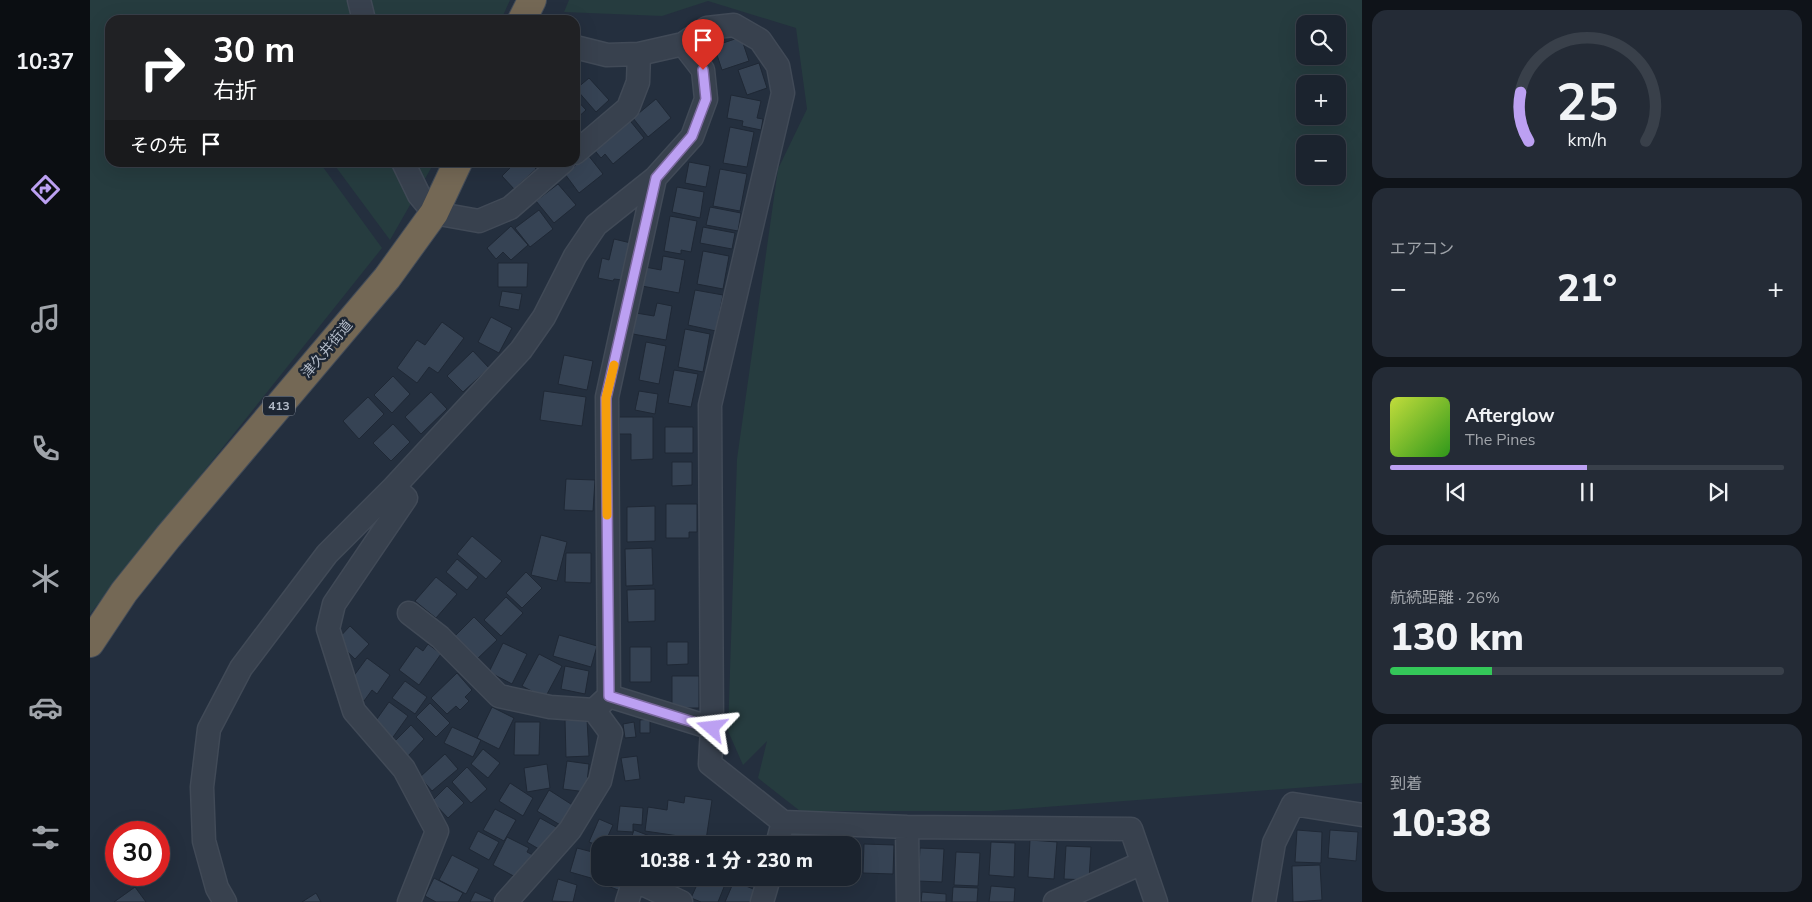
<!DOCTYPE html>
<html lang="ja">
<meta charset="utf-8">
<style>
body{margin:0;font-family:"Nunito Sans","Noto Sans JP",sans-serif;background:#242b36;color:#f1f3f6;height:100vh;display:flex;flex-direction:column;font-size:19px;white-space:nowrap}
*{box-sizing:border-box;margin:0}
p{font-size:16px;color:#a0a4aa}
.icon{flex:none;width:28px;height:28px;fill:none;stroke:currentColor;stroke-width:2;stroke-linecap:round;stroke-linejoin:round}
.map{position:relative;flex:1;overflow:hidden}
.side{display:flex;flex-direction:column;gap:10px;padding:10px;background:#0f1319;width:450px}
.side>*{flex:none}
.banner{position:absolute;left:15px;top:15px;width:475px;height:152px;border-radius:15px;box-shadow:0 5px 20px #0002,0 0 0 1px #39404a;background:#202124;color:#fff;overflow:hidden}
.fabs{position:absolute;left:1206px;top:15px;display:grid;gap:10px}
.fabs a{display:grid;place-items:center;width:50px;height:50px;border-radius:10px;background:#1b232e;box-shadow:0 5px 20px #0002,0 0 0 1px #39404a;font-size:25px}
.speed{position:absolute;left:15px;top:821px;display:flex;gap:10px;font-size:25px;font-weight:700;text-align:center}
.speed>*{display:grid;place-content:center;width:65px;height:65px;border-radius:50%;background:#1b232e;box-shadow:0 5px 20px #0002,0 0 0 1px #39404a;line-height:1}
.speed .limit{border:8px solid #d22;background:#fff;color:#111}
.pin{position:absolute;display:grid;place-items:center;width:42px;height:42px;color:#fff;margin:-51px -21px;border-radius:50% 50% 50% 0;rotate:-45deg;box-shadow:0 0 5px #0007}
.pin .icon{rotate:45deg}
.me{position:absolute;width:55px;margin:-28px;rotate:287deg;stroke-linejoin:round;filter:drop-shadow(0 0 4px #0008)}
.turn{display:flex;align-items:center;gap:18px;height:105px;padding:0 25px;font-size:22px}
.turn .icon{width:65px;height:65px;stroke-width:2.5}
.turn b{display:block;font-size:35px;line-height:42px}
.then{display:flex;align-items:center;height:48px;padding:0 25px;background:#0003;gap:10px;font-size:19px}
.big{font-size:38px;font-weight:800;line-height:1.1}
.side .tile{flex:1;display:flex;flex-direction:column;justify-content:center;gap:8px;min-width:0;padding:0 18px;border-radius:15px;background:#242b36}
.side .dial{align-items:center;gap:0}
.dial svg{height:130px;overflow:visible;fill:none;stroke:#39404a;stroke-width:7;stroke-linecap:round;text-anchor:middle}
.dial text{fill:#f1f3f6;stroke:none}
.song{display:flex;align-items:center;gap:15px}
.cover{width:60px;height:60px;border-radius:8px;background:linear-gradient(135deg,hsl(70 70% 55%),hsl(110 70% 35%))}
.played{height:5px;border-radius:2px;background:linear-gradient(90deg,#bca0f2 50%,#39404a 50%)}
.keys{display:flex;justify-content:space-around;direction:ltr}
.heat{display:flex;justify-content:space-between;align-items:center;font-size:28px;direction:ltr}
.charge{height:8px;border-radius:4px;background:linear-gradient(90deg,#34c759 26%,#39404a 0)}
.trip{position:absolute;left:501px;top:836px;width:270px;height:50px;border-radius:15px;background:#1b232e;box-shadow:0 5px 20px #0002,0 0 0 1px #39404a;font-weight:800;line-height:50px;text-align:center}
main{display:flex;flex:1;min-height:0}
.tabs{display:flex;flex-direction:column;width:90px;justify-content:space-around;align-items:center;background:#0b0e12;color:#a0a4aa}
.tabs .icon{width:35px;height:35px}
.tabs .current{color:#bca0f2}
.tabs b{font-size:22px;color:#f1f3f6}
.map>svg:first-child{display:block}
</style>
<main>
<nav class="tabs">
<b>10:37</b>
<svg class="icon current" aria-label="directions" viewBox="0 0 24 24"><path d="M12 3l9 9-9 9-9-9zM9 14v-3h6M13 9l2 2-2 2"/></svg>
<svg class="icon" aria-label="music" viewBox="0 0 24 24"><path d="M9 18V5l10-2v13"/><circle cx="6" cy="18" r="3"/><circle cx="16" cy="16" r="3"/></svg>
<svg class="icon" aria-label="phone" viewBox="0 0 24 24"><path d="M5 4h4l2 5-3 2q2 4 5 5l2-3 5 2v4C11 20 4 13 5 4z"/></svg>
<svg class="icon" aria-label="climate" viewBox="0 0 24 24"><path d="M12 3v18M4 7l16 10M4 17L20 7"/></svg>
<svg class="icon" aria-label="car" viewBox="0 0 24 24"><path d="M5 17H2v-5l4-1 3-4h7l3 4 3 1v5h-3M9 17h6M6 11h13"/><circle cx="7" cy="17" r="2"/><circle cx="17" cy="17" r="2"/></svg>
<svg class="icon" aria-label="filters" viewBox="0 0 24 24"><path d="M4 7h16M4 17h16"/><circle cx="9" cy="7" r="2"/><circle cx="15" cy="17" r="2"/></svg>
</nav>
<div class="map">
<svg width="1272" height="902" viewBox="0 0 1272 902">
<rect width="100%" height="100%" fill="#242f3e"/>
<!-- green -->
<path fill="#263c3f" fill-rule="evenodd" d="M0 0H420L411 20H20V162L230 163 292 248 0 614Z
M479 0H1272V783L902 811H710L668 778 677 741 653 765 638 731 647 459 688 169 717 109 706 28 618 1 572 16 474 12ZM1215 24H1248V56H1215ZM1215 84H1248V116H1215ZM1215 144H1248V176H1215Z
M243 163H344L300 240Z"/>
<!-- building -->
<path fill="#364354" stroke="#1f2835" d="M651 37 659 61 632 70 624 46Z
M669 63 677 88 657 95 648 70Z
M499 78 519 100 506 112 486 89Z
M641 95 671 101 667 118 673 119 671 130 652 126 653 121 637 118Z
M485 98 496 110 485 120Z
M566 99 581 118 558 137 543 118Z
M537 117 554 138 523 164 515 154 511 158 502 147Z
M640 127 664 132 657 167 633 163Z
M498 155 513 174 489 193 475 174Z
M426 162H440L446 169 424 189 412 176Z
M599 162 620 166 616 187 595 183Z
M630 169 657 174 650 211 623 206Z
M468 184 486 205 464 223 446 201Z
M587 187 614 192 610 218 582 212Z
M620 207 651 213 648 231 616 225Z
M449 210 463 229 440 247 425 228Z
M580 216 607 221 601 252 591 250V254L574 251Z
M421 226 438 245 421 260 413 252 406 259 397 248Z
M613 227 645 233 642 249 610 243Z
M524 239 541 243 532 280 524 279 523 281 508 278 512 258 519 260Z
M613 251 639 256 633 289 607 284Z
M573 256 595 260 589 293 552 286 555 267 571 270Z
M408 263H438L437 287H408Z
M605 290 633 295 626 331 598 325Z
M412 291 432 294 429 310 409 306Z
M567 303 582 306 576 340 543 334 546 313 564 316Z
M401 317 422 328 409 353 388 342Z
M352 322 374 338 348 373 339 367 327 383 307 368 327 340 335 345Z
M595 329 620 334 613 372 588 367Z
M556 342 576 346 569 384 549 380Z
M383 351 399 368 373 392 357 376Z
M474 355 503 361 497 390 468 384Z
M584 370 608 374 601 407 578 403Z
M303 376 320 394 302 413 284 395Z
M454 391 496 397 492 426 450 420Z
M549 391 568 394 565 414 545 410Z
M341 392 357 409 331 434 315 417Z
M278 397 294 414 269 439 253 421Z
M529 417H563V459L541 460V434H529Z
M303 424 320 442 301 461 283 443Z
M575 427H603V453H575Z
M582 462H602V485L582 486Z
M476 479 505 480 503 511 474 510Z
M576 504H607V532H599V538H576Z
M565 506V541L537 542V507Z
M451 535 477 542 467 581 441 575Z
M382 536 412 561 396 579 367 554Z
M562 548 563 585 536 586 535 549Z
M476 553H501V583L475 582Z
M367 559 388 577 377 590 356 572Z
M436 572 452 588 432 608 416 593Z
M346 577 367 594 346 618 325 601Z
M565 589V621L538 622 537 590Z
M416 597 433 613 411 636 394 620Z
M384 617 407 640 386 660 363 638Z
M260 626 279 644 265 659 246 641Z
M469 635 507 646 501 667 463 656Z
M577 642H598V664L577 665Z
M413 643 437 654 422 684 399 672Z
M338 644 351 654 329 685 309 670 326 646 333 651Z
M540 647H561V682H540Z
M449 654 472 666 455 698 432 686Z
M277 658 300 675 287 694 282 690 274 701 260 691V681Z
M475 666 499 671 495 694 471 689Z
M367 673 382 690 375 697 379 701 370 710 366 706 357 714 341 698Z
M582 676H609V708H582Z
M315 681 337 697 325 714 302 698Z
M299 702 318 716 301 740 282 726Z
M340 703 360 723 346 737 326 717Z
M402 707 424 718 409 749 387 738Z
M497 719 499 756 476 757 475 720Z
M560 719V733H550V720Z
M425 722H450L449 755H424Z
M544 722 546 737 535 738 533 724Z
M321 725 334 739 317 757 303 743Z
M362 727 391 740 383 757 354 743Z
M393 749 410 763 398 778 381 764Z
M355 754 368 769 342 791 330 777Z
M547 756 550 779 535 781 531 758Z
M477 761 499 764 496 792 473 789Z
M457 764 460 788 437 792 434 768Z
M377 767 397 789 381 803 362 782Z
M420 783 443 798 433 816 409 801Z
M357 786 374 803 358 818 342 801Z
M459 790 484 806 472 826 447 811Z
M595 796 622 800 616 840 555 831 558 807 577 810 578 800 594 803Z
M530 806 553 808 552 825 543 824V832L527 831Z
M405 809 426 820 414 841 393 830Z
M450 818 468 828 454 852 437 842Z
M509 819 523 825 518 836 525 839 522 845 510 846 499 842Z
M544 830 565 838 562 845H539Z
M1207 830 1232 832 1231 863 1205 862Z
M1240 830 1268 832 1266 861 1238 858Z
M388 831 409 842 399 860 379 849Z
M578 836 604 845H574Z
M417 837 439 848 437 852 443 855 431 880 403 865Z
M623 839 639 845H620Z
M940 840 967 842 964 879 938 877Z
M651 841 673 845H651Z
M901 842 925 843 924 877 899 875Z
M774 844 804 845 803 874 773 873Z
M976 846 1001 847 999 880 974 879Z
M487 848 510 854 508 880 480 872Z
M830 848 854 849 852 882 828 881Z
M866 852 890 853 888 886 864 885Z
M362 855 389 869 376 894 349 880Z
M1230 865 1232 900 1203 902 1202 866Z
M344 878 373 893 368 902H346L335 896Z
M514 878H536L531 891 512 884Z
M562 878H590L582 896Z
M610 878H626L636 882 628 902H611L601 898Z
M468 879 487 885 483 902 462 901Z
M644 881 668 891 663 902H635Z
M901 886 925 888 924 902H899Z
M45 887 56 902H24Z
M863 887 888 888 887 902H862Z
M385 892 402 900 401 902H380Z
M832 892 856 894V902H831Z
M226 893 231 902H212Z"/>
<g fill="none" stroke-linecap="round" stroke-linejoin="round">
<defs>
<path id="minor" d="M269 0 274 20
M485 47 517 55 549 54 593 44 617 28 644 25 670 40 688 66 693 93 620 405 622 728 620 764 693 822 817 827 1041 829 1066 902
M485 153 538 108 548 82 549 54
M313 162 329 195 344 213 389 221 420 208 473 162
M304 487 316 498 244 604 238 629 264 711 314 769 347 831 319 902
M319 613 350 637 409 696 460 707 504 710 519 696 622 728
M519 696 517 397 565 178
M817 827 818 902
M687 845 693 822
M135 902 127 888 114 841 112 787 119 729 151 668 237 554 304 487 431 350 454 317 485 256 506 225 565 178 602 137 616 99 613 70 593 44
M416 902 480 830 510 781 521 733 504 710
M537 902 544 880 591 902
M672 902 679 878
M965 902 1052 863
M1174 902 1184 843 1203 804 1272 815"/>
<path id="highway" d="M432 20 442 0
M0 643 34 592 78 537 297 278 344 213 368 162"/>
</defs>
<!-- minor casing -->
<use href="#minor" stroke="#414a57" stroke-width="25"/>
<!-- highway casing -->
<use href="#highway" stroke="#434c59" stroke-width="30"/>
<!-- minor -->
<use href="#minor" stroke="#38414e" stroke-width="22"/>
<!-- highway -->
<use href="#highway" stroke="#746855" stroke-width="28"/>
</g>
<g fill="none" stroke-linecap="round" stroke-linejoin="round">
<defs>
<path id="route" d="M613 70 616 99 602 136 566 178 516 398 519 696 622 728"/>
</defs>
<!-- route casing -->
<use href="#route" stroke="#7a689d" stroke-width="12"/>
<!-- route -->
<use href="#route" stroke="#bca0f2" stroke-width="9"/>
<!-- slow -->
<path stroke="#f59e0b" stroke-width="9" d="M517 515 516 398 524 365"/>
</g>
<g text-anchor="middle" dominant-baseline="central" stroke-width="5" stroke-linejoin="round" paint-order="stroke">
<!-- shield labels -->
<rect fill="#1d2633" stroke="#878f9c" stroke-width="1" x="173" y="396.5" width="32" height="19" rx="4"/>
<g font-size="12" font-weight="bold" fill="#b4bcc9">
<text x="189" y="406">413</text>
</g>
<!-- street labels -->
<g font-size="14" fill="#b4bcc9" stroke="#1d2633">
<text transform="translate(237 349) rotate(-50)">津久井街道</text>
</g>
</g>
</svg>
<div class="fabs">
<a><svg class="icon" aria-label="search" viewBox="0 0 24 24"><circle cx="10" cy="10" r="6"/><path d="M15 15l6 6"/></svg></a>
<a>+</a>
<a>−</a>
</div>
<div class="speed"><div class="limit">30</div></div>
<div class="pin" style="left:613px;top:70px;background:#d93025"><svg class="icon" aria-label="arrive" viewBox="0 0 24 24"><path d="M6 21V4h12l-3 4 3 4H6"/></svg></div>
<svg class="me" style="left:622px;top:728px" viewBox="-20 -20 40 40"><path d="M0-17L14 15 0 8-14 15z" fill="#bca0f2" stroke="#fff" stroke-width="4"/></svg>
<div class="trip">10:38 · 1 分 · 230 m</div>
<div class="banner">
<div class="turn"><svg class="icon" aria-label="right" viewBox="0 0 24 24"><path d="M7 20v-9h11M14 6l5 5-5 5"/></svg><div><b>30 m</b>右折</div></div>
<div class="then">その先<svg class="icon" aria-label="arrive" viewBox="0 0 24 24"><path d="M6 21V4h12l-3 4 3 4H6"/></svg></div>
</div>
</div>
<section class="side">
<div class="tile dial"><svg viewBox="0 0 100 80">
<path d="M14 69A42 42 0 1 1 86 69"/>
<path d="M14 69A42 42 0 0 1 9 39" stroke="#bca0f2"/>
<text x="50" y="56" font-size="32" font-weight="700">25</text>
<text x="50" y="72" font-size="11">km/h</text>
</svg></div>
<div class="tile"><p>エアコン</p>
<div class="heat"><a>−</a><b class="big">21°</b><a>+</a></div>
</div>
<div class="tile">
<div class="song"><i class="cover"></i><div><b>Afterglow</b><p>The Pines</p></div></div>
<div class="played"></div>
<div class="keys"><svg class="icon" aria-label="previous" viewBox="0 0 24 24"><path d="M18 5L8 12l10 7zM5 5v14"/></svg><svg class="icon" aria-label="pause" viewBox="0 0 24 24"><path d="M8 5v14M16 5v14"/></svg><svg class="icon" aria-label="next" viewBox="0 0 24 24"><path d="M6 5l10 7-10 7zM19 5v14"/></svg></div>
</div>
<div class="tile"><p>航続距離 · 26%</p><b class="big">130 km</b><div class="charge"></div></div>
<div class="tile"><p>到着</p><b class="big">10:38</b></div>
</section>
</main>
